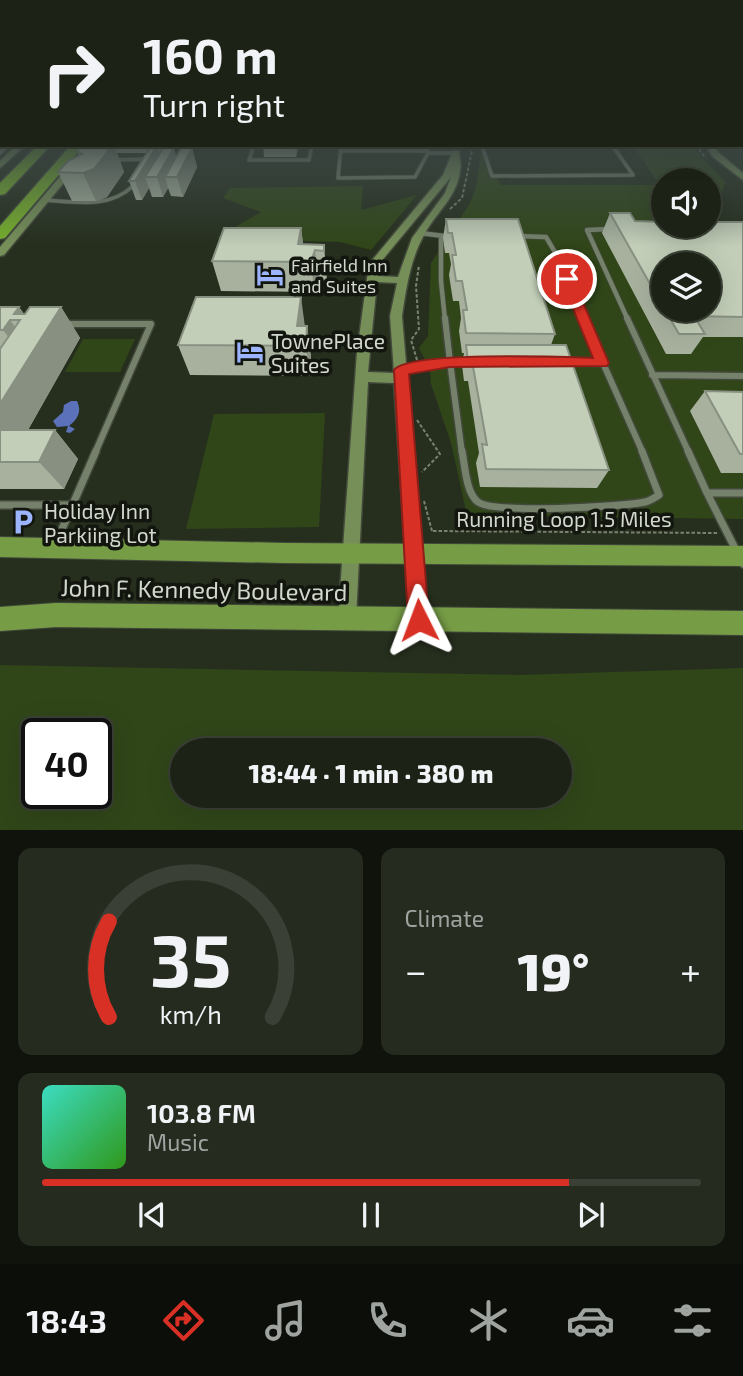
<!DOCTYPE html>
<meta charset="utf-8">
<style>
body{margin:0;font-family:"Exo 2",sans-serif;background:#252b1f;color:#f1f3f6;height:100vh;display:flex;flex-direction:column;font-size:26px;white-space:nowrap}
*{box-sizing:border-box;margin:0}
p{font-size:23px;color:#a0a4a1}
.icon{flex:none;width:38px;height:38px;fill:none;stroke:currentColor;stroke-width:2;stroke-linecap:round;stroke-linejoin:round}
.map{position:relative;height:830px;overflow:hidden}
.sheet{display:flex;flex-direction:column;gap:18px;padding:18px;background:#0f130c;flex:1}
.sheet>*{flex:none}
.guide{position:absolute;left:0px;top:0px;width:744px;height:147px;box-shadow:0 7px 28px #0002,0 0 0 2px #3a4035;background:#1c2316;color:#f1f3f6;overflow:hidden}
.buttons{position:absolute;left:651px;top:168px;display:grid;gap:14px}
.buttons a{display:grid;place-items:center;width:70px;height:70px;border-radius:50%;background:#1c2316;box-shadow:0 7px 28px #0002,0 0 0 2px #3a4035;font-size:35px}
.speed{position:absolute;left:21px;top:718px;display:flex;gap:14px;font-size:35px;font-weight:700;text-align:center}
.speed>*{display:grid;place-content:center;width:91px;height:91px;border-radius:50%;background:#1c2316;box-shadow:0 7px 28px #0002,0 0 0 2px #3a4035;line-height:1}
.speed .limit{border:4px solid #111;border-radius:10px;background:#fff;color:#111}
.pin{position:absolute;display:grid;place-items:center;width:60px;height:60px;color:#fff;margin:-30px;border:4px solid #fff;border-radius:50%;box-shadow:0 2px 7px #0007}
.me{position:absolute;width:77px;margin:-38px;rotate:357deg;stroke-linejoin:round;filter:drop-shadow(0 0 5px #0008)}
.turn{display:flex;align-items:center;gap:24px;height:147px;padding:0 28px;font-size:32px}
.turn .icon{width:91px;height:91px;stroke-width:2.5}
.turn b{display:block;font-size:49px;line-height:60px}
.big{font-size:52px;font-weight:800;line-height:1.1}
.sheet .widget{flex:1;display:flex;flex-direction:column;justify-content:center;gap:10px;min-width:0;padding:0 24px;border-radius:14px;background:#252b1f}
.sheet .dial{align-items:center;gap:0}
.dial svg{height:182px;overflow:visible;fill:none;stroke:#3a4035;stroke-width:7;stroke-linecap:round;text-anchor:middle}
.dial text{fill:#f1f3f6;stroke:none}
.song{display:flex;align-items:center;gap:21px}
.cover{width:84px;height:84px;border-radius:10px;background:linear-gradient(135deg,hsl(170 70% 55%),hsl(110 70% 35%))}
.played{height:7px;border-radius:4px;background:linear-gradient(90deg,#d93025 80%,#3a4035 80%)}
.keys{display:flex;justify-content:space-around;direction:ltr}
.heat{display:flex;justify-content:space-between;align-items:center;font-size:38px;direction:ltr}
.sheet .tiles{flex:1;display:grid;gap:18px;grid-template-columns:1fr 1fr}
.widget:last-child{grid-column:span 2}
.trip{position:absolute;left:170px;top:738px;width:402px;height:70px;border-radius:35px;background:#1c2316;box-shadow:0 7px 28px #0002,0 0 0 2px #3a4035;font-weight:800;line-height:70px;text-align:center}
.dock{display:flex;height:112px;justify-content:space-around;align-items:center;background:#0b0e09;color:#a0a4a1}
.dock .icon{width:49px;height:49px}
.dock .selected{color:#d93025}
.dock b{font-size:32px;color:#f1f3f6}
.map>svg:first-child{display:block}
</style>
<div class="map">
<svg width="743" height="830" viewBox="0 0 743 830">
<rect width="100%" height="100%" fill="#262f1e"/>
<!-- green -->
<path fill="#304619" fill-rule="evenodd" d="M632 145H691L725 182 718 204 709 216V180H663V226L743 273V519L467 515 451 443 431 384 430 369 419 348 428 336 431 263 470 203 476 187 481 151 501 185H660ZM663 264H709V310H663Z
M363 186 361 210 417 195 371 250 340 242 216 238 261 212 223 198 230 188Z
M83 339H135L120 372H65Z
M325 413 319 527 186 529 214 414Z
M0 665 518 675 743 668V830H0ZM96 733V793H37V733ZM182 751H560V796H182Z"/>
<!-- water -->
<path fill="#5b72bb" d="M71 401H77C82 411 78 419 69 426L75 429 70 433 66 432 68 426 57 427 53 421 63 412 64 405Z"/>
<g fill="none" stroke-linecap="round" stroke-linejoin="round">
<defs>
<path id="lane-far3" d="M254 145 249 160H309L312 145
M341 145 338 178 415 177 428 153 426 145
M467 145H531
M482 146 492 176 633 175 612 145
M341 151H428
M0 153 8 145
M428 153H456
M112 160 150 159
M45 200C75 202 109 209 133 186"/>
<path id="lane-far2" d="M610 229 587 230 628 320
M420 233 452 237
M441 236V281L445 320
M515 236 546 237 565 269 584 320"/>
<path id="lane-far1" d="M445 318 450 362H469
M583 318 643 453
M627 318 689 453
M65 324H151L95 453
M563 362 602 363
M402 370 450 362 462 453
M652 375 743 376"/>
<path id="lane" d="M462 451C465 466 466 493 478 502 495 514 621 507 645 502 650 501 654 498 659 495L642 451
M688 451 707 493H743
M707 493 743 564
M0 505H74
M56 543 96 451"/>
<path id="secondary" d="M17 145H26L0 168V161Z
M87 145H95L4 255 0 256V247Z
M705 145H713L719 153 743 173V180L713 157Z
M453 151H459C459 158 462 163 460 171 457 198 434 214 423 237 410 261 406 290 402 316L428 620 426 627 419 629 412 627 410 620 394 383 368 382 356 619 354 626 347 628 340 626 338 619 357 352 369 264 443 175ZM451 177 445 193 412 238 398 277 378 276 379 264ZM377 282 397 283 390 316 394 373 368 372Z"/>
<path id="primary" d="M0 537 284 543 743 546V566L284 563 0 557Z
M56 603 743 611V635L56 627 0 631V607Z"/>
<path id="highway" d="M38 145H51L5 194 0 195V183Z
M71 145H84L5 238 0 239V226Z"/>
</defs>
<!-- lane-far3 casing -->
<use href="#lane-far3" stroke="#42493a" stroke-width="5"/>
<!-- lane-far2 casing -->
<use href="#lane-far2" stroke="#42493a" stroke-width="6"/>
<!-- lane-far1 casing -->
<use href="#lane-far1" stroke="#42493a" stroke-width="9"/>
<!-- lane casing -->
<use href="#lane" stroke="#42493a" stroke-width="10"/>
<!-- secondary casing -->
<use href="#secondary" stroke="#42493a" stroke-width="3"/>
<!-- primary casing -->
<use href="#primary" stroke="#42493a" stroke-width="2"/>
<!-- highway casing -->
<use href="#highway" stroke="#42493a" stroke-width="3"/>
<!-- path -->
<path stroke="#7a8173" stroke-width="2" stroke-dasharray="3.5 2" stroke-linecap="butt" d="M695 145 706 158
M450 209 462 198 472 151
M417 360 411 340 419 329 416 286 419 265
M417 420 440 454 422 472
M424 501 432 531
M433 531 718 533"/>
<!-- lane-far3 -->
<use href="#lane-far3" stroke="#76816c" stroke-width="3.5"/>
<!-- lane-far2 -->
<use href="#lane-far2" stroke="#76816c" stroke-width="4.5"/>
<!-- lane-far1 -->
<use href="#lane-far1" stroke="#76816c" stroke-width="6"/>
<!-- lane -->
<use href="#lane" stroke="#76816c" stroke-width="7"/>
<!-- secondary -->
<use href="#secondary" fill="#768f59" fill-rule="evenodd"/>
<!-- primary -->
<use href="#primary" fill="#769d46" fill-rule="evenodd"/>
<!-- highway -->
<use href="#highway" fill="#76af2c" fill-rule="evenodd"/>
</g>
<!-- wall -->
<path fill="#a7b19e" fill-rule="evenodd" d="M81 145H174L173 148 176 157 192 148 197 167 183 197 171 196 168 188 163 197H152L149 188 142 200H136L129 181 147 153H117L124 172 107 197 96 201H72L58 172 79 156 77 151Z
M263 145H299L296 157H264Z
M610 213 635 221 743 222V337H703L691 354H666L602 233ZM663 264 709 310H663Z
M446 219 555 334 551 345 609 470 597 488 480 487 476 463 479 453 468 381H464L462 365 464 353H462L459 331 461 318 459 301H453L449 275 451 264 449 253H445L443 238Z
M301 228 303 244 324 245 327 281 318 280 314 292 221 291 212 261Z
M0 307H19L24 314 61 307 80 338 28 430H55L78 459 64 489H0Z
M305 326 311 356 310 376 190 375 178 345Z
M705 391 743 392V473H721L690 411Z"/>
<!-- shaded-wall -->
<path fill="#889081" d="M0 129H2V145H3L0 148Z
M113 145H114L124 172 107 197 96 201 83 173Z
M295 145H299L296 157Z
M157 146 163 165 145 177 149 188 142 200 135 181Z
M174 148 179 167 165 177 168 188 163 197 157 177Z
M192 148 197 167 183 197 177 177Z
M301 228 305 258 298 244Z
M315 250 318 280 314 292 311 262Z
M301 297 305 327 297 326Z
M19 307 40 337 14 314Z
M61 307 80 338 12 458 0 446V404Z
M10 320 32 350 26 360 3 330Z
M307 326 311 356 310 376 306 346Z
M55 430 78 459 64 489 39 462Z"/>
<!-- building -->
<path fill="#c2ceb8" stroke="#889081" stroke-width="2" d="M81 145H113L94 169 83 173 58 172 68 161 82 154 77 151Z
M151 146H157L135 181H129Z
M163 148H174L157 177H145Z
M181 148H192L177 177H165Z
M610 213H630L635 221 663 222V226H709V222H743V317L694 316 705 334H679L665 310H709V264H663V307Z
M446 219H518L555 334 466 333 463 310H467L462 281H456L452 255H456L452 233H448Z
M224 228H301L298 244 324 245V251L315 250 311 262 212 261Z
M196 297H301L297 326H307L306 346 178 345Z
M0 307H19L14 314H25L30 307H61L0 404V349L20 320H10L3 330H0Z
M466 345H566L609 470 486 469 482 444 487 445 472 361H468Z
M705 391 743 392V454H740Z
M0 430H55L39 462H0Z"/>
<!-- sky -->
<linearGradient id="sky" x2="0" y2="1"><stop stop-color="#151a10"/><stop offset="0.52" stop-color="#414d4c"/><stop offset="1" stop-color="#414d4c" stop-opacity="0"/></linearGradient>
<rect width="743" height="246" fill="url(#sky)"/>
<!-- route -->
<path fill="#d93025" stroke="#8d1f18" stroke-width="2" d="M567 275 573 279 609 363 607 366 450 367 409 374 429 620 426 627 419 630 411 627 408 620 394 370C409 351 562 357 593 358L561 279Z"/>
<!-- icons -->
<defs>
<symbol id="hotel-bare" viewBox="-9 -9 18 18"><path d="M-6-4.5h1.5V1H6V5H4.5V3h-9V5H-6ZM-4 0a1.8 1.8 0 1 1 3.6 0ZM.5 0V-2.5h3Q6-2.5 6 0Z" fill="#9cb4fd" stroke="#12160e" stroke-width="2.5" paint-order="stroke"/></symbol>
<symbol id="parking-bare" viewBox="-9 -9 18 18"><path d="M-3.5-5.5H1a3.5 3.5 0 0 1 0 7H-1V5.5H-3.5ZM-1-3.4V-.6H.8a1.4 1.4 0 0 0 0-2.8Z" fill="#9cb4fd" stroke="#12160e" stroke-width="2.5" paint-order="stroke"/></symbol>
</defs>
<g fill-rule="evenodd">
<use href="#hotel-bare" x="251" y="256" width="38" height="38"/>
<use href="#hotel-bare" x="231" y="333" width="38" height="38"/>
<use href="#parking-bare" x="4" y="503" width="38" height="38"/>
</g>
<g text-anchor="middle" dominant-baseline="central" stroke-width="7" stroke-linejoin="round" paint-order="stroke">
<!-- far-poi labels -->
<g font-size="18" fill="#d2d8cd" stroke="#12160e" text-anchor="start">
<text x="291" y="265">Fairfield Inn<tspan x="291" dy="21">and Suites</tspan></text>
</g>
<!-- poi labels -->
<g font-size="21" fill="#d2d8cd" stroke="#12160e" text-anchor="start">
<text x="271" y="340">TownePlace<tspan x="271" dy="24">Suites</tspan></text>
<text x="44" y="510">Holiday Inn<tspan x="44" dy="24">Parkiing Lot</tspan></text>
</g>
<!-- street labels -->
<g font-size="21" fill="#d2d8cd" stroke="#12160e">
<text x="564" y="518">Running Loop 1.5 Miles</text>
</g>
<!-- near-street labels -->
<g font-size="24" fill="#d2d8cd" stroke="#12160e">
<text transform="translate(204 589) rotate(1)">John F. Kennedy Boulevard</text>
</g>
</g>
</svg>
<div class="buttons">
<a><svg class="icon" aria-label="sound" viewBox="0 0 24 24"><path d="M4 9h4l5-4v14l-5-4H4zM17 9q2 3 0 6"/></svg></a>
<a><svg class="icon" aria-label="layers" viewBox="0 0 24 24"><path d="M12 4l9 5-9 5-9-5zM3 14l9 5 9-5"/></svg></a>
</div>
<div class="speed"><div class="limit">40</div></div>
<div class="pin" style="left:567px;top:279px;background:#d93025"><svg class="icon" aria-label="arrive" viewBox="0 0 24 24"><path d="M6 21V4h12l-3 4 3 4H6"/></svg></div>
<svg class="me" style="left:419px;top:620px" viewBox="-20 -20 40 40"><path d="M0-17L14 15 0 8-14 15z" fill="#d93025" stroke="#fff" stroke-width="4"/></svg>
<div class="trip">18:44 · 1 min · 380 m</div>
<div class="guide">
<div class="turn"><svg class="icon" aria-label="right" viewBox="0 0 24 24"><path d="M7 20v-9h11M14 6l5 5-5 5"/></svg><div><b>160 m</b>Turn right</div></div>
</div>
</div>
<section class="sheet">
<div class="tiles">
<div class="widget dial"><svg viewBox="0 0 100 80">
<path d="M14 69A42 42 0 1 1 86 69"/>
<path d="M14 69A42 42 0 0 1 14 27" stroke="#d93025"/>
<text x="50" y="56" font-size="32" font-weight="700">35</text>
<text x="50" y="72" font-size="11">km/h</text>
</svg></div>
<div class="widget"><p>Climate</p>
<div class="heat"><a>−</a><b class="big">19°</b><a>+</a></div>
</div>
<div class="widget">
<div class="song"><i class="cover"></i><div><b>103.8 FM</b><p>Music</p></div></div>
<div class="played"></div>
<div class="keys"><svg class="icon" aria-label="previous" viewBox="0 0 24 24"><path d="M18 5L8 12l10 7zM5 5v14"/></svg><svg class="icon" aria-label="pause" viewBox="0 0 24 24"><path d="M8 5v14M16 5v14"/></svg><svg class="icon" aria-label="next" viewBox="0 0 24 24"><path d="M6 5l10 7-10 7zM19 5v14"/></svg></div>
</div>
</div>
</section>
<nav class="dock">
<b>18:43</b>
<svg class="icon selected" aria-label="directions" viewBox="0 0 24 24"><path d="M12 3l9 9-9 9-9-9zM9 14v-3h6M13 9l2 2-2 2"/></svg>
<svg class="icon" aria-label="music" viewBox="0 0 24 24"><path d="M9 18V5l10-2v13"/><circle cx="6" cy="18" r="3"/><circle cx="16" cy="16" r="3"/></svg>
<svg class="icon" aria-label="phone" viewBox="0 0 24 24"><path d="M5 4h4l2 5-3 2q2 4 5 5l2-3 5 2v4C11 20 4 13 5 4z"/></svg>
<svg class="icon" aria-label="climate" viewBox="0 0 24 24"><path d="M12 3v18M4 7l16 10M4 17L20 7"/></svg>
<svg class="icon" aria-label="car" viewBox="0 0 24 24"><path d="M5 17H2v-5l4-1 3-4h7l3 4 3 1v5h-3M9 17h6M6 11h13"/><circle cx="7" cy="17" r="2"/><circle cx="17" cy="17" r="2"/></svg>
<svg class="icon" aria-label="filters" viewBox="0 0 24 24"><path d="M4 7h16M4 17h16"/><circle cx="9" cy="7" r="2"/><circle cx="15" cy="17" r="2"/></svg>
</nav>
